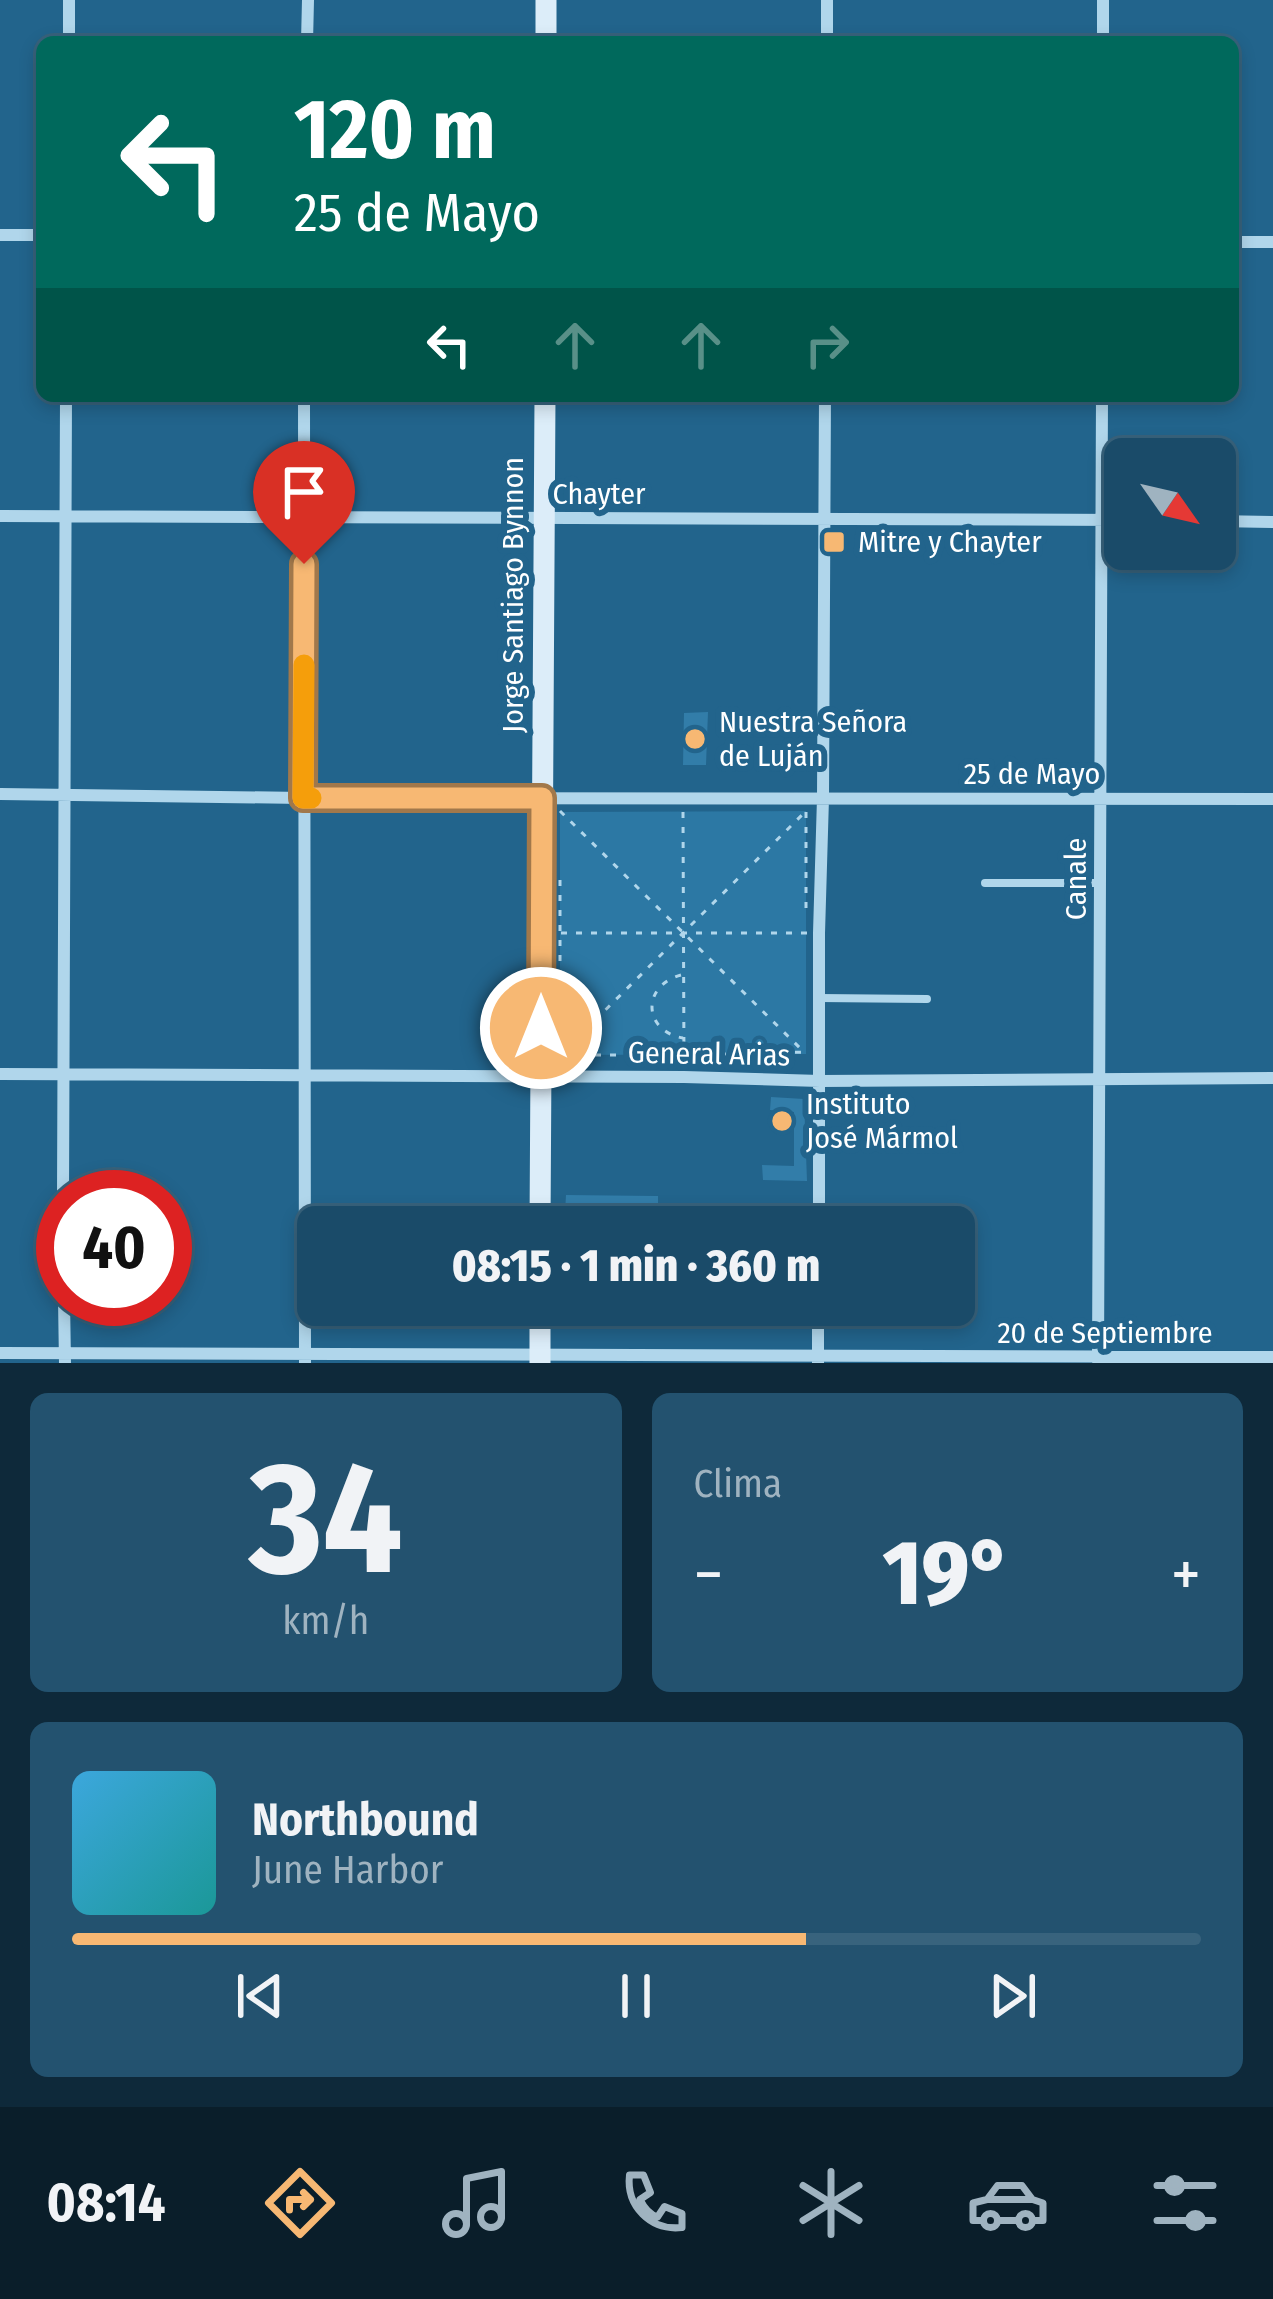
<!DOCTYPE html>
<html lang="es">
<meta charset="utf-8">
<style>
body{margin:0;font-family:"Fira Sans Condensed",sans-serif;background:#23526f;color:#f1f3f6;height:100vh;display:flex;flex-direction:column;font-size:45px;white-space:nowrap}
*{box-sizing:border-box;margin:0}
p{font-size:39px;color:#9fb3c0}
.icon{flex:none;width:66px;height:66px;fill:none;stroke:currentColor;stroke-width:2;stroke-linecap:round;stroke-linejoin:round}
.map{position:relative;height:1363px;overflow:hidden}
.panel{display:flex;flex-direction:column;gap:30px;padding:30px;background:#0e293a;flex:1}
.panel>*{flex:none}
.top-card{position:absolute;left:36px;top:36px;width:1203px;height:366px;border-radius:18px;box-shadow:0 6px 18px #0003,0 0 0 3px #38637d;background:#00695c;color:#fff;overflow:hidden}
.needle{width:78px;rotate:124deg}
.buttons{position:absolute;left:1104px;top:438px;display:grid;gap:24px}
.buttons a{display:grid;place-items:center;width:132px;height:132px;border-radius:18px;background:#1a4b69;box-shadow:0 6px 18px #0003,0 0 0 3px #38637d;font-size:60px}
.speed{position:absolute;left:36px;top:1170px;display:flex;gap:24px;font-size:60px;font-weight:700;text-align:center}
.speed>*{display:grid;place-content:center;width:156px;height:156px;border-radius:50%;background:#1a4b69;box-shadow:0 6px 18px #0003,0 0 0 3px #38637d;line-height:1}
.speed .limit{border:18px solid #d22;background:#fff;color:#111}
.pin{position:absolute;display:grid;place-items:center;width:102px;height:102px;color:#fff;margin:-123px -51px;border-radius:50% 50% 50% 0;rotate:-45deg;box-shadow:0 0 12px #0007}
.pin .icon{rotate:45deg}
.me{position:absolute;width:132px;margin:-66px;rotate:0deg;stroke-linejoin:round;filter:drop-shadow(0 0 9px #0008)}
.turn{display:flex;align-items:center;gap:42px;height:252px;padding:0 60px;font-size:54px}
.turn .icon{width:156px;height:156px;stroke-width:2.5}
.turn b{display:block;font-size:84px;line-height:102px}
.lanes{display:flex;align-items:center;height:114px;padding:0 60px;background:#0003;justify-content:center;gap:60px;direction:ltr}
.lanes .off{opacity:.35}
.big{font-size:90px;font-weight:800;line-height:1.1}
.panel .card{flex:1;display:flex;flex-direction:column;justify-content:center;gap:18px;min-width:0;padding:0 42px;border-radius:18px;background:#23526f}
.panel .dial{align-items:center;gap:0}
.dial b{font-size:156px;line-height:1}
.song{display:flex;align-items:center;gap:36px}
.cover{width:144px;height:144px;border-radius:18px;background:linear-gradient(135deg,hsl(200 70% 55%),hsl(180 70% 35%))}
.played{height:12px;border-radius:6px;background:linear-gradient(90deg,#f7b873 65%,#38637d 65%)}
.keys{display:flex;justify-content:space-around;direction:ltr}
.heat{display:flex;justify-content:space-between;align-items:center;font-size:66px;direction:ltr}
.panel .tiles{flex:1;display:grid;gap:30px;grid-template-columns:1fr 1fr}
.card:last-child{grid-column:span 2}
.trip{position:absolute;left:297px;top:1206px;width:678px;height:120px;border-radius:18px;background:#1a4b69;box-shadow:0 6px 18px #0003,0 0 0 3px #38637d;font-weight:800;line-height:120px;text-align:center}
.dock{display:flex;height:192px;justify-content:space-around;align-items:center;background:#0a1e2a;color:#9fb3c0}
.dock .icon{width:84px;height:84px}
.dock .current{color:#f7b873}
.dock b{font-size:54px;color:#f1f3f6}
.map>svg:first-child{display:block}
</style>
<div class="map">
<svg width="1273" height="1363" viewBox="0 0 1273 1363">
<rect width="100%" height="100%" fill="#22648c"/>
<!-- green -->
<path fill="#2c78a4" d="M806 811V1054L560 1055V812Z"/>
<!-- building -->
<path fill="#327da9" d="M708 712 706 765H683L684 713Z
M771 1097 804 1099 807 1181 763 1180 762 1165 794 1166V1112L770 1110Z
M566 1195 658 1196V1213L565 1212Z"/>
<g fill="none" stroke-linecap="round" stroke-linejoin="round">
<!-- path -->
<path stroke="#b0d6eb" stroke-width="3" stroke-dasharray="6 9" stroke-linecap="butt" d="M560 811 805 1053
M683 812 684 1066
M806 812V911
M560 880V1055H676
M561 933H809
M681 975C641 986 643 1031 683 1038
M563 1052 803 814
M690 1055 806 1052"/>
<!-- lane -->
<path stroke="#b0d6eb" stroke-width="8" d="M985 883H1100
M819 998 927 999"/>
<!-- street -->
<path stroke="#b0d6eb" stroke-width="12" d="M1103 0V42
M69 42V0
M307 42 308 0
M827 42V0
M0 235H42
M1233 242H1273
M304 396 305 1363
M0 516 1125 520
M1215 521 1273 522
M0 794 303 798 1273 799
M0 1074 684 1077 820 1081 1273 1078
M63 1197 66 396
M819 1227V933L823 798 825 396
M64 1299 65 1363
M0 1353 1273 1357
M1098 1361 1102 396
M818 1363V1305"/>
<!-- secondary -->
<path stroke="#dcedf9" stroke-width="21" d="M546 42V0
M540 1227 545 396
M540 1363V1305"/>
</g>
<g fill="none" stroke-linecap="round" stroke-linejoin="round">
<defs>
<path id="route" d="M304 564 303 798H542L541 1028"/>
</defs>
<!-- route casing -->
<use href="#route" stroke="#a1784b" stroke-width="30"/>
<!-- route -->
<use href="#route" stroke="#f7b873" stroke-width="21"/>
<!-- slow -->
<path stroke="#f59e0b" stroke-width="21" d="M304 665 303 798H311"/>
</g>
<!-- markers -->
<g fill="#f7b873" stroke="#22648c" stroke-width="4.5">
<rect x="822" y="530" width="24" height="24" rx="6"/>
<circle cx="695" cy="739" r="12"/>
<circle cx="782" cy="1121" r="12"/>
</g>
<g text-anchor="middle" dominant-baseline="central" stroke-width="12" stroke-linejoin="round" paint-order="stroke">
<!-- street labels -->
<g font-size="30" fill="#fff" stroke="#22648c">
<text x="599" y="494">Chayter</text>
<text transform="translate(513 595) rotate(-90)">Jorge Santiago Bynnon</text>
<text x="1032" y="774">25 de Mayo</text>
<text transform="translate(1076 879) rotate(-90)">Canale</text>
<text transform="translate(709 1054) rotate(1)">General Arias</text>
<text x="1105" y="1333">20 de Septiembre</text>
</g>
<!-- poi labels -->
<g font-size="30" fill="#fff" stroke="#22648c" text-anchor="start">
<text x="858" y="542">Mitre y Chayter</text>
<text x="719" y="722">Nuestra Señora<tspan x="719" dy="34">de Luján</tspan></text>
<text x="806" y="1104">Instituto<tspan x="806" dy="34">José Mármol</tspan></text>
</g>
</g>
</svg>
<div class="buttons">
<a><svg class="needle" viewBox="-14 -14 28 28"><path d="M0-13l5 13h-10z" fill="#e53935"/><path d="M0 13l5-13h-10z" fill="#9fb3c0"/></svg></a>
</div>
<div class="speed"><div class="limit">40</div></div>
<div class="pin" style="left:304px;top:564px;background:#d93025"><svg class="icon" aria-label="arrive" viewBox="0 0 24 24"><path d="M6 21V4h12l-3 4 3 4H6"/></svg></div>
<svg class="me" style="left:541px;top:1028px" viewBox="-20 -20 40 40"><circle r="17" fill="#f7b873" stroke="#fff" stroke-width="3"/><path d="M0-11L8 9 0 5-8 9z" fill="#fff"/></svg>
<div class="trip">08:15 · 1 min · 360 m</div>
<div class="top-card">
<div class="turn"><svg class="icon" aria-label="left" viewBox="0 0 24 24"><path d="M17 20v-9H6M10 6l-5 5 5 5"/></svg><div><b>120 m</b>25 de Mayo</div></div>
<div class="lanes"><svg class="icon" aria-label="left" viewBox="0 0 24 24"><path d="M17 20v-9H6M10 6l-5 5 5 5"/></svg><svg class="icon off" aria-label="ahead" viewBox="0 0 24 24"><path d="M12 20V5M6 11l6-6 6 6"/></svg><svg class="icon off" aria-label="ahead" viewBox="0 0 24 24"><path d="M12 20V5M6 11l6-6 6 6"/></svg><svg class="icon off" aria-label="right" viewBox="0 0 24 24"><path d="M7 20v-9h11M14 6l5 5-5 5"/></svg></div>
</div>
</div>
<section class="panel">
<div class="tiles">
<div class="card dial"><b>34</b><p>km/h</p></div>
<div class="card"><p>Clima</p>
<div class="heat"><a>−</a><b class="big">19°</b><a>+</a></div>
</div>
<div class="card">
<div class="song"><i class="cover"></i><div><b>Northbound</b><p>June Harbor</p></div></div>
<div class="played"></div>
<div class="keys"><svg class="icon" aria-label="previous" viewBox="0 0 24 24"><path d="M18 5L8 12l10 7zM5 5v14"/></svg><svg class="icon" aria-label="pause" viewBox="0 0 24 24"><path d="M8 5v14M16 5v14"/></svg><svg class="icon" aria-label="next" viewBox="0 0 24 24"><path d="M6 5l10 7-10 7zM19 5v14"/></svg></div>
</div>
</div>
</section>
<nav class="dock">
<b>08:14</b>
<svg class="icon current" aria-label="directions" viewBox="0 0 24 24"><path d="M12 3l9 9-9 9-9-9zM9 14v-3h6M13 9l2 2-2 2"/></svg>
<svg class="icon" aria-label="music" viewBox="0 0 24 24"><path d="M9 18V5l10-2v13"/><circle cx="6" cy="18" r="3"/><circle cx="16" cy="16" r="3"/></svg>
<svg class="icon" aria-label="phone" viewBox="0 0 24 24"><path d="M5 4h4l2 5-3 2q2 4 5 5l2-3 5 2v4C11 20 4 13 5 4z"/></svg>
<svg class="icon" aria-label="climate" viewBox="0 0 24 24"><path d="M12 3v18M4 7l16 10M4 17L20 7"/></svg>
<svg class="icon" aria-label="car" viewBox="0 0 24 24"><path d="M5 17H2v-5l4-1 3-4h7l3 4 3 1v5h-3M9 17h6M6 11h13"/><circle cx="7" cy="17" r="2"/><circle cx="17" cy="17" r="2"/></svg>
<svg class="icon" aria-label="filters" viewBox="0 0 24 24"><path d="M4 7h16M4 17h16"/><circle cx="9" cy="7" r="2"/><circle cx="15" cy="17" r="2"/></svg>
</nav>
